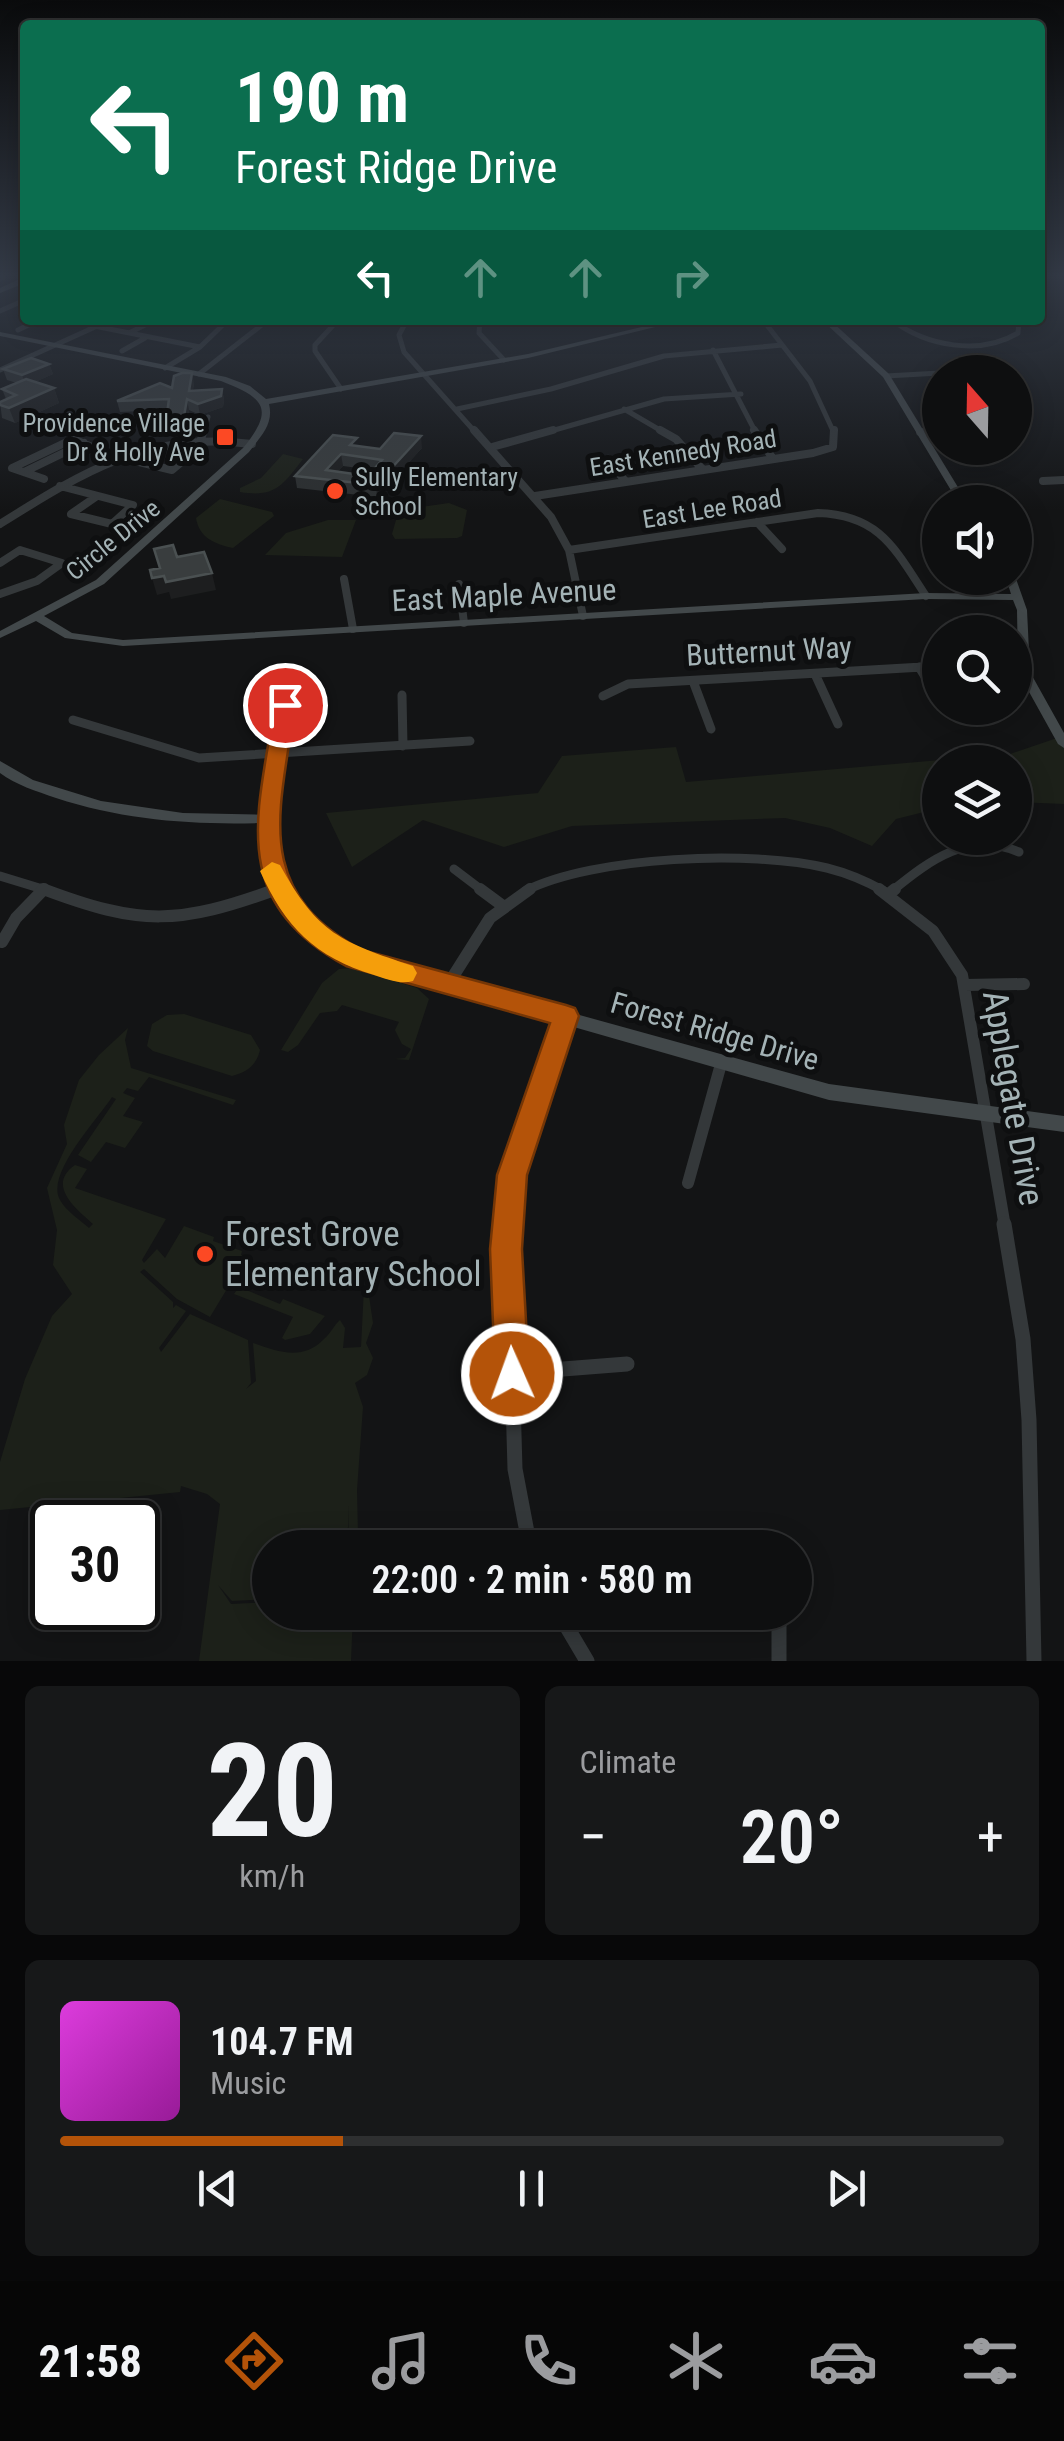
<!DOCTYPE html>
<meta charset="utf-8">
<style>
body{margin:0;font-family:"Roboto Condensed",sans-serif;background:#171819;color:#f1f3f6;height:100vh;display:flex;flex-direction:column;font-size:38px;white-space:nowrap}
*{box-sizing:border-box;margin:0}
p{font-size:32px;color:#9b9c9f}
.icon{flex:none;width:55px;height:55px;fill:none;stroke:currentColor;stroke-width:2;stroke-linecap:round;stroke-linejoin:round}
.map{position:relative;height:1661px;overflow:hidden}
.drawer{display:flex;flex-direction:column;gap:25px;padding:25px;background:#080809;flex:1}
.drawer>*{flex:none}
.guide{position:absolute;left:20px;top:20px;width:1025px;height:305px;border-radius:10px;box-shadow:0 5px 25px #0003,0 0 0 2px #2e2f30;background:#0b6e4f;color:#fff;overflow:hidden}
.needle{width:65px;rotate:340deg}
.fabs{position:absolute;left:922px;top:355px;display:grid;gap:20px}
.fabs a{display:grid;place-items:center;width:110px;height:110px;border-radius:50%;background:#0e0f10;box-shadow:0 5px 25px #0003,0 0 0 2px #2e2f30;font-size:50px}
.speed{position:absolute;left:30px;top:1500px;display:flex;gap:20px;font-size:50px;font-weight:700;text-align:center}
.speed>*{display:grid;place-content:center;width:130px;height:130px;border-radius:50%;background:#0e0f10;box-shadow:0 5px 25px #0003,0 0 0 2px #2e2f30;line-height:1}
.speed .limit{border:5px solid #111;border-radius:15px;background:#fff;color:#111}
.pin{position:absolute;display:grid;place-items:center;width:85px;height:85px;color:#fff;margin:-42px;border:5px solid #fff;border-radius:50%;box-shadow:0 2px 10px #0007}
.me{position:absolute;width:110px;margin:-55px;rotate:358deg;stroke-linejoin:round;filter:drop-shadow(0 0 8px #0008)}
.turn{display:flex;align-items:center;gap:35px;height:210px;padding:0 50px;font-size:45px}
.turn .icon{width:130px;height:130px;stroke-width:2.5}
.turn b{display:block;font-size:70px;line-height:85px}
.lanes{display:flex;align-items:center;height:95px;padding:0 50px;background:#0003;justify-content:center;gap:50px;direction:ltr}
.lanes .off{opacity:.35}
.big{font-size:75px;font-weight:600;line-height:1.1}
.drawer .widget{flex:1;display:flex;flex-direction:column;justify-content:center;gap:15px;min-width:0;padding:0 35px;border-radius:15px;background:#171819}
.drawer .dial{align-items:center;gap:0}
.dial b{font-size:130px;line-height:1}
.song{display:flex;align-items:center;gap:30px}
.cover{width:120px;height:120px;border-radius:15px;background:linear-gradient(135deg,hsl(300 70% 55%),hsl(300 70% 35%))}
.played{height:10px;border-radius:5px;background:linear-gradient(90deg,#b45309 30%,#2e2f30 30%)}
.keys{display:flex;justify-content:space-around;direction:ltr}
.heat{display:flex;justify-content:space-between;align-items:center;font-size:55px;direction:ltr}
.drawer .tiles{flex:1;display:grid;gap:25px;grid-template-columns:1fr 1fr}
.widget:last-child{grid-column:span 2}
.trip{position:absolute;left:252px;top:1530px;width:560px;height:100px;border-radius:50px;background:#0e0f10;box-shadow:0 5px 25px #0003,0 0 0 2px #2e2f30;font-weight:600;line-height:100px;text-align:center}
.tabs{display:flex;height:160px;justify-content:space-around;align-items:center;background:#060606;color:#9b9c9f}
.tabs .icon{width:70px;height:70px}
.tabs .active{color:#b45309}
.tabs b{font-size:45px;color:#f1f3f6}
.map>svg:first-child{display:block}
</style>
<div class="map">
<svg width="1064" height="1661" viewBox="0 0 1064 1661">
<rect width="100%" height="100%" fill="#131415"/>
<!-- green -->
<path fill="#1c2019" d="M283 454 303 459C283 485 275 498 240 492V488L261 478Z
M220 499 272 512 274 516 233 548C215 544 199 538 196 518Z
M449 503 467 510 462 536 457 538 395 539 392 534 396 520 421 507Z
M328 520H356L342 557 265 555 286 533Z
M1060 737 1064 744V804L1015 802V762H940V808L896 819 872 846 830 828 785 818 572 826 504 847 423 820 352 867 326 813 538 793 562 756 676 747 686 782 1010 754Z
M353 968 417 988 429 999 409 1060 395 1059 405 1058 411 1049 402 1044 395 1030 399 1022 342 1005 337 1011 320 1013 298 1045 288 1052 281 1050 322 983 339 969Z
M184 1014 251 1035 260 1050C256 1066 247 1072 232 1076L153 1051 147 1046 152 1024 167 1015Z
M128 1028 125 1040 131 1068 236 1100 233 1105 149 1077 138 1091 127 1088 123 1093 135 1098 123 1116 143 1122 125 1148 106 1142 91 1162 78 1155 116 1099 112 1097C98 1119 45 1174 60 1200 66 1211 80 1220 89 1228L93 1224C76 1209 46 1185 75 1165L87 1169 75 1188 166 1219 142 1260 144 1263 157 1249 165 1258 184 1226 214 1237 213 1241 242 1251 241 1255 248 1257 239 1273 229 1270 226 1277 233 1279 210 1317 177 1299 144 1269 140 1272 173 1302V1308L176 1305 186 1311 159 1348 161 1352 190 1314 248 1340 251 1383 246 1389 256 1381 253 1343C278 1352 303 1361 324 1339 331 1333 334 1325 340 1320L345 1328 343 1348 361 1347 364 1287 368 1289 373 1323 366 1343 373 1358 367 1375 355 1383 363 1407 357 1490 358 1534 364 1544 348 1547 349 1505 347 1547 270 1548V1599L232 1601 218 1585 231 1604 270 1602V1612L353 1613 351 1661H199L220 1504 207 1494 181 1486 180 1492 0 1510V1462L25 1379 52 1316 72 1294 53 1265 57 1230 47 1188 67 1144 64 1125 79 1080 99 1055Z
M239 1287 280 1304 283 1299 325 1316 310 1334 285 1340 282 1338 293 1317 234 1294Z"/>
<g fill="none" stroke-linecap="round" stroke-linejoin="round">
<!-- street-far4 -->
<path stroke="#34383a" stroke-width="5" d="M0 279 4 277
M0 311 25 300
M64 320 200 347
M338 320 315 345V351L341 389
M407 320 399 335 404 352 476 433
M480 320 479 333 504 360
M763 320 810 381 834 433
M892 320C926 346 980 356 1018 333L1019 320
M18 330 39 320
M129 333 155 320
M713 350 756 433
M122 351 145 338
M165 368 200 347 228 320
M0 370 95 327
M199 374 268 320
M886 376 940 373
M457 409 551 389 664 356 782 345
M624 409 665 433
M920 432H940
M203 433 208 417
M544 433 664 399 741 394"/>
<!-- street-far3 -->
<path stroke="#34383a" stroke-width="8" d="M474 430 551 517 569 550 583 616
M660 430 676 439 703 470
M754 430 773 459
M920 432H940
M492 447 553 430
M608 459 625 481
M131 460 172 470 198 448 204 430
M24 472 84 443
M44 479 12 468 73 439 115 457
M1043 481 1064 480
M60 486 133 505 112 524 71 514 97 496
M535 496 813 453 833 447 834 430
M757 522 782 549
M0 524C83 472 150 430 252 444
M569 550 818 513C880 515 895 549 926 596
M0 563 20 550 62 563 37 581 0 594
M344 579 353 629
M459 584 464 623"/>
<!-- street-far2 -->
<path stroke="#34383a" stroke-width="9" d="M919 667 940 701
M815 674 838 724
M693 681 711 729
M402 695 403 746
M603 696 628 684 940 666
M944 708 959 713
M73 720 199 758 470 741
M268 818 285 705
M454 869 483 891
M0 876 49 891
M42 891 45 888
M270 891 278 888
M525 891C594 856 752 850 827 868 847 873 866 881 884 891
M892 891C931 859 969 831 1019 852"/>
<!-- street-far1 -->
<path stroke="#34383a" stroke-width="12" d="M43 889C141 926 178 925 277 889
M480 889 503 906
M879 889 933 931 962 975 1005 1227
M890 893 895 889
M2 942 16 918 44 889
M965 985 1024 984
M447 986 490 918 530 889
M688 1183 721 1064
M509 1227C507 1155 542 1083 566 1016"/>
<!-- street -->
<path stroke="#34383a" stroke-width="15" d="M508 1224 515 1469 530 1548
M1004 1224 1023 1339 1029 1420 1034 1661
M512 1373 627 1364
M558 1612 587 1661
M779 1612V1661"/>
<!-- secondary -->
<path fill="#42484a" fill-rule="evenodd" d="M671 320H684L528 358 269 404C274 424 261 436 249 452L104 584 44 616 72 633 123 640 926 593 1011 594 1006 578 1015 576 1027 610 1030 672 1064 733V748L1058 744 1018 672 1017 610 1013 600 926 599 123 646 65 638 36 621 0 638V631L96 580 243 448C275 409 265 398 221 381L0 336V332L226 377 250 386 266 399 528 354Z
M822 320H830L889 374 967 502H958L883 377Z
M0 761 33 780 101 801 183 813 273 815C278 832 275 851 280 869 288 901 329 940 359 954L829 1084 1064 1116V1132L829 1100 350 963C317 949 275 906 266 871 262 855 262 839 261 823 191 825 123 820 56 798 36 791 16 785 0 773Z"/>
<!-- primary -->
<path fill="#50575a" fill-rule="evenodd" d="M22 278H25V283L0 293V288Z"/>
</g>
<!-- wall -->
<path fill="#2c2f30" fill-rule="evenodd" d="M49 364 53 374 35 382 54 388 59 403 15 423 2 418 0 402 6 399 2 389 17 383 7 380 3 369Z
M194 383 193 390 222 389 224 400 223 407 200 415 189 410 186 427 170 425 167 410 120 412 117 401Z
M358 446 380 449 422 448 377 497 297 488 295 476ZM343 466 373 470 368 476 337 472Z"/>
<!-- shaded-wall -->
<path fill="#1d1e1f" d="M49 364 53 374 26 386 22 375Z
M192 373 194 383 191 402 189 391Z
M54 388 59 403 15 423 9 408Z
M222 389 224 400 223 407 200 415 198 404Z
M187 399 189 410 186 427 184 416Z
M421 436 422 448 377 497 376 485Z
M341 454 343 466 328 482 326 470Z
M212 573 216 590 171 599 169 592 157 595 152 578 164 576Z"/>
<!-- building -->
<path fill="#393d3e" stroke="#4a5051" stroke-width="2.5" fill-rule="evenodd" d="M31 358 49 364 22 375 3 369Z
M182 373H192L189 391 222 389 221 396 198 404 187 399 184 416 167 414 169 399 117 401 160 383 172 388 174 376Z
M26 379 54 388 9 408 0 405V402L16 395 2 389Z
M394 433 421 436 376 485 295 476 333 435 357 438 350 445 380 449ZM341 454 382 460 368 476 326 470Z
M173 545 177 557 204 552 212 573 166 582 164 576 152 578 150 570 160 568 154 549Z"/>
<!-- sky -->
<linearGradient id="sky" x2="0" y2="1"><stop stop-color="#0a0b0c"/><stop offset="0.54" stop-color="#333a46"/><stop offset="1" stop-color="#333a46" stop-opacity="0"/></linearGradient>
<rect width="1064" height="510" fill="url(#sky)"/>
<!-- route -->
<path fill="#b45309" stroke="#753606" stroke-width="2.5" d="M285 698 295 705C281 809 250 891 362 950L566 1005 575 1008 579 1016 527 1175 522 1249 529 1374 524 1386 512 1391 500 1386 495 1374 490 1249 497 1175 550 1023 346 966C227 901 257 816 275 705Z"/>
<!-- slow -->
<path fill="#f59e0b" d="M272 862 280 865C318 934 341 942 413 966L417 973 413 981C400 985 387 979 374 975 315 957 285 927 260 871Z"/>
<!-- markers -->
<g fill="#fc4924" stroke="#0e0f10" stroke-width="4">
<rect x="215" y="427" width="20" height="20" rx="5"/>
<circle cx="335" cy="491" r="10"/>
<circle cx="205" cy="1254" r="10"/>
</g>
<g text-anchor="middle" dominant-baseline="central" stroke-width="10" stroke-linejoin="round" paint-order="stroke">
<!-- far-poi labels -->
<g font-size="25" fill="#a4b3b6" stroke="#0e0f10" text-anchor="end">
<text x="205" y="423">Providence Village<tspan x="205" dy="29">Dr &amp; Holly Ave</tspan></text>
<text x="355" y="477" text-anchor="start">Sully Elementary<tspan x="355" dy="29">School</tspan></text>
</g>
<!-- far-street labels -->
<g font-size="25" fill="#a4b3b6" stroke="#0e0f10">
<text transform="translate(683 453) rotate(-9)">East Kennedy Road</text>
<text transform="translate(712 509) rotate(-9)">East Lee Road</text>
<text transform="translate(113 540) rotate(-39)">Circle Drive</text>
</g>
<!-- street labels -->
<g font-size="30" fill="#a4b3b6" stroke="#0e0f10">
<text transform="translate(504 595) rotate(-3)">East Maple Avenue</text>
<text transform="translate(769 651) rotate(-3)">Butternut Way</text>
<text transform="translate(715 1031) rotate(16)">Forest Ridge Drive</text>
</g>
<!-- near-street labels -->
<g font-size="35" fill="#a4b3b6" stroke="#0e0f10">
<text transform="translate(1013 1098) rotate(80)">Applegate Drive</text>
</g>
<!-- near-poi labels -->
<g font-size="35" fill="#a4b3b6" stroke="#0e0f10" text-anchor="start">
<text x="225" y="1234">Forest Grove<tspan x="225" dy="40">Elementary School</tspan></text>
</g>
</g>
</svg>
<div class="fabs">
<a><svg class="needle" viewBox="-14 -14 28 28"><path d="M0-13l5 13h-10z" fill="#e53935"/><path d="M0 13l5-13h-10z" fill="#9b9c9f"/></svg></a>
<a><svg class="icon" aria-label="sound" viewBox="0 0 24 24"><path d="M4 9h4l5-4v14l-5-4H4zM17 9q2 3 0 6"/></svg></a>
<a><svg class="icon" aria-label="search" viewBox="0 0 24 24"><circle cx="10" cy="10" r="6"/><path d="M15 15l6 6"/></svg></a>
<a><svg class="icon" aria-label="layers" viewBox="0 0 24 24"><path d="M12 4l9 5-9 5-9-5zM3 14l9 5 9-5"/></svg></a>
</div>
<div class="speed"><div class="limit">30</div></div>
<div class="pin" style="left:285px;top:705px;background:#d93025"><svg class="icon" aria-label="arrive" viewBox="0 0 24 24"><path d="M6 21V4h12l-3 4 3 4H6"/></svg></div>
<svg class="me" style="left:512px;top:1374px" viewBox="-20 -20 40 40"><circle r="17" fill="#b45309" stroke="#fff" stroke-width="3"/><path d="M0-11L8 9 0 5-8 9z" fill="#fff"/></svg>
<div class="trip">22:00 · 2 min · 580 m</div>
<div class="guide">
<div class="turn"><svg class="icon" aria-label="left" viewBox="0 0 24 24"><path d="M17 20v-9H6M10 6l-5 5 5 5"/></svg><div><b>190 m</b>Forest Ridge Drive</div></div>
<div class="lanes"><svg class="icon" aria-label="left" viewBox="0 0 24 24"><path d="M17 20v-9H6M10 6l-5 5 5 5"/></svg><svg class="icon off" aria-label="ahead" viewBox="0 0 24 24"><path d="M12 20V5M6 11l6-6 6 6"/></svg><svg class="icon off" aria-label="ahead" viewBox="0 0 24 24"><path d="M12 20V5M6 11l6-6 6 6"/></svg><svg class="icon off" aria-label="right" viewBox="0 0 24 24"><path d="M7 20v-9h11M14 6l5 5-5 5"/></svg></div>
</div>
</div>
<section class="drawer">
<div class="tiles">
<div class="widget dial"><b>20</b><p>km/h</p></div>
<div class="widget"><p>Climate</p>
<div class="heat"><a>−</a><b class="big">20°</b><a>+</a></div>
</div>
<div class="widget">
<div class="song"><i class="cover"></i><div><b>104.7 FM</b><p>Music</p></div></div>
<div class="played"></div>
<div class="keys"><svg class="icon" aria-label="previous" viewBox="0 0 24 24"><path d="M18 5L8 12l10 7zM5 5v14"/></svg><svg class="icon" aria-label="pause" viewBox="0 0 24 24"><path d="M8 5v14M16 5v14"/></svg><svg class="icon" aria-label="next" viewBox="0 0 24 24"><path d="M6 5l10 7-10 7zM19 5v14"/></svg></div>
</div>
</div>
</section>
<nav class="tabs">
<b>21:58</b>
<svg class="icon active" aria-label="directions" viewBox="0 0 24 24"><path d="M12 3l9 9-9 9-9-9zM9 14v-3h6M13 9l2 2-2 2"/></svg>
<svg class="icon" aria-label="music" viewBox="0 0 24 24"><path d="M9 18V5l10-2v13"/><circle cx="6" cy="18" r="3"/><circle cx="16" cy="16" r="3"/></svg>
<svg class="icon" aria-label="phone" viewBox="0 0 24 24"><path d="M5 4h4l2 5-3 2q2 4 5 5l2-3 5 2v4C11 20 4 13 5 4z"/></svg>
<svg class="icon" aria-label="climate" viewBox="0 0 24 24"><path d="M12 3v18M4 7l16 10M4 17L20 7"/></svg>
<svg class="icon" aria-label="car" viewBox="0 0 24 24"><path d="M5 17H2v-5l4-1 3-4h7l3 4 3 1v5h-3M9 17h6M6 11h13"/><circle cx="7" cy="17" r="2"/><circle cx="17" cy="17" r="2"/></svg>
<svg class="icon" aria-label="filters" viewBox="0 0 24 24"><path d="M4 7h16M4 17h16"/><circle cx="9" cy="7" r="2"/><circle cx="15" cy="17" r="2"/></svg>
</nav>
